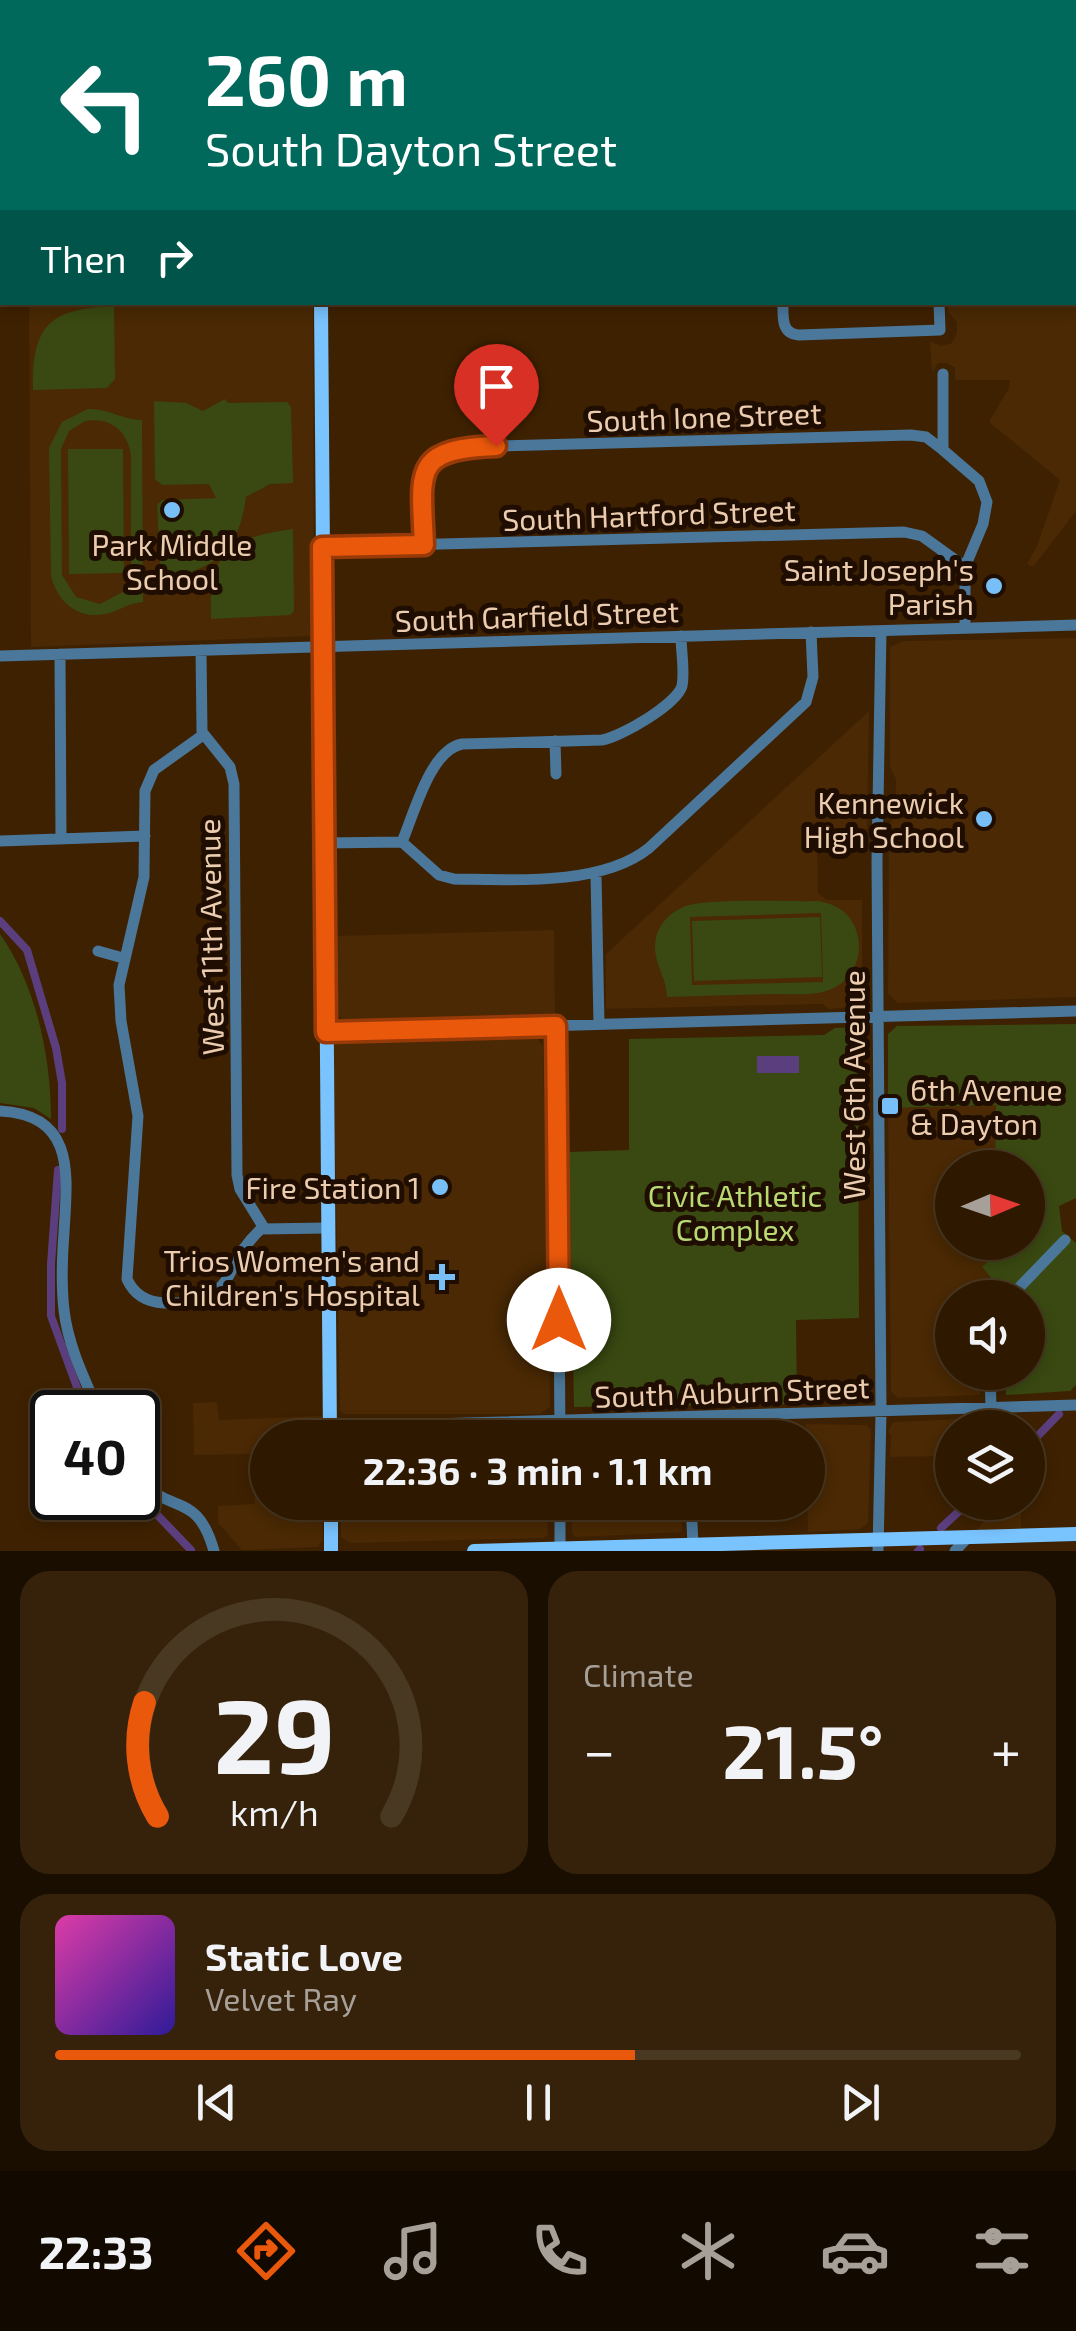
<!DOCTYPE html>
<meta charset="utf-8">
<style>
body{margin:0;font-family:"Exo 2",sans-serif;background:#36220a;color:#f1f3f6;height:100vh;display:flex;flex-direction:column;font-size:38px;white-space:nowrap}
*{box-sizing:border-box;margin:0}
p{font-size:32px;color:#a7a099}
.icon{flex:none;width:55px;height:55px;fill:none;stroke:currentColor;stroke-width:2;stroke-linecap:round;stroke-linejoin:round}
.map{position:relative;height:1551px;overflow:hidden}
.sheet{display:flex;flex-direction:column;gap:20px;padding:20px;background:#190e00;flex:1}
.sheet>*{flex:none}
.banner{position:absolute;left:0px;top:0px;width:1078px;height:305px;box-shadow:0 5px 15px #0003,0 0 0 2px #493822;background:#00695c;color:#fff;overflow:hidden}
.needle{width:65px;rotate:88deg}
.controls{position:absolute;left:935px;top:1150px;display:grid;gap:20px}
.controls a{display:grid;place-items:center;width:110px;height:110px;border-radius:50%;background:#2e1900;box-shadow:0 5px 15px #0003,0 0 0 2px #493822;font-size:50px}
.speed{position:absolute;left:30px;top:1390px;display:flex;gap:20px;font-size:50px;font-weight:700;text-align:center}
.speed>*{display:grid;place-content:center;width:130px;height:130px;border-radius:50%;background:#2e1900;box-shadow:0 5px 15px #0003,0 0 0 2px #493822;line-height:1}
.speed .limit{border:5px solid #111;border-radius:15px;background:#fff;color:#111}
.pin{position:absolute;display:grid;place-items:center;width:85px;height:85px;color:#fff;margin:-102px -42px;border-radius:50% 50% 50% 0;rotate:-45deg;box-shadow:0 0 10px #0007}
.pin .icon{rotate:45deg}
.me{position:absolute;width:110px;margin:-55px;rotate:0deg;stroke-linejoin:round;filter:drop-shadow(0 0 8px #0008)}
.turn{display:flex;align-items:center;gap:35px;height:210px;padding:0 40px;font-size:45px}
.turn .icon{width:130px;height:130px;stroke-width:2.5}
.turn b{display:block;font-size:70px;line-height:85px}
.then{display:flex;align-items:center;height:95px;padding:0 40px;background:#0003;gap:20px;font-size:38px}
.big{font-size:75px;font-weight:700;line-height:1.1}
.sheet .card{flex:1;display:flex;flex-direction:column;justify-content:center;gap:15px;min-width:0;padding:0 35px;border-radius:30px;background:#36220a}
.sheet .dial{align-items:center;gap:0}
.dial svg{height:260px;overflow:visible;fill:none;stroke:#493822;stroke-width:7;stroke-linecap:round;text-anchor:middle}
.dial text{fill:#f1f3f6;stroke:none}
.song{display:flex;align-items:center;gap:30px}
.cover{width:120px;height:120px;border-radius:15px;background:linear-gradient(135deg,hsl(320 70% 55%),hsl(250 70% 35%))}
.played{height:10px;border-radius:5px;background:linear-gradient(90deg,#ea580c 60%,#493822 60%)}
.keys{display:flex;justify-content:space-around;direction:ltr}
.heat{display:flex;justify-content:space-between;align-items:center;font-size:55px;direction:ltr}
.sheet .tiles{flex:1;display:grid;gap:20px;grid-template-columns:1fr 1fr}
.card:last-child{grid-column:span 2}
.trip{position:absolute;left:250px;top:1420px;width:575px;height:100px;border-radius:50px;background:#2e1900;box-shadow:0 5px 15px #0003,0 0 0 2px #493822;font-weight:700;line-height:100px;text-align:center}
.tab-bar{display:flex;height:160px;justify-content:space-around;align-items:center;background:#120a00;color:#a7a099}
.tab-bar .icon{width:70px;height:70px}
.tab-bar .selected{color:#ea580c}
.tab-bar b{font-size:45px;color:#f1f3f6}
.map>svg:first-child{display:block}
</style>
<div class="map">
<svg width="1076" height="1551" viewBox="0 0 1076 1551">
<rect width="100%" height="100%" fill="#3e2100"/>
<!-- built -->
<path fill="#4a2904" d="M1076 230V511L1033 567 1027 564 1037 546 1060 480 989 422 1009 388 1010 380H955V368L947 363H938L932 372 930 341 941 346 952 343 957 333V322L948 312V303L1075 302Z
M29 303H313L314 629 312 636 31 647Z
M1076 638V997L898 1003 888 994 889 825 896 813V779L890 767V647L904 641Z
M869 711 867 829 817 831 818 893 827 900H862V1002L856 1007 829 1009 822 1004 606 1009V954Z
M554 930 555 1018 347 1022 338 1016 334 936Z
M537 1038 543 1046 550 1407 540 1414H344L340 1411 333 1043Z
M996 1105 995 1167 952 1168V1242L1006 1243 982 1267 1001 1291 993 1297 952 1298V1372L980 1373V1395L898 1398 891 1392 888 1108Z
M217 1402 219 1420 322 1416V1437L268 1438V1502L322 1503 323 1539 318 1547 242 1550 218 1523V1506L255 1504 252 1454 194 1455 193 1403Z
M984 1418V1427L952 1428V1456L890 1457 891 1435 888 1432 893 1422Z
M806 1424 866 1425 871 1429 868 1523 860 1529 808 1532Z
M341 1503H546L548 1535 543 1538 351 1543 341 1537Z
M571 1503H681L682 1532 577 1537 572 1534Z
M1003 1503H1021V1528L976 1530Z"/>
<!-- green -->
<path fill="#3a4911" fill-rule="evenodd" d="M114 306 115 379 107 388 33 390C32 324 50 309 114 306Z
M225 399 228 403 287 402 291 407 293 483 270 484 246 497C239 552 214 570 161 579L157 505 162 500 216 498 209 484 162 485 155 479 154 401 186 403 203 411Z
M88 409C108 408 122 420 142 420L143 602C127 603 120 611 105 614 78 620 57 601 51 576L49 448 62 422ZM85 421C110 417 127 430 131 455V575L123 592 100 604 76 597 62 575 61 449 69 431Z
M68 449H123L124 573 69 574Z
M293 529 294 611 290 615 211 619C208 550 230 538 293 529Z
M818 901C837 904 852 914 857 933 864 956 852 982 829 990 813 996 793 994 775 994 739 995 703 996 667 997 667 975 651 962 656 938 659 923 672 911 686 906 713 898 786 902 818 901ZM821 913 823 982 692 985 690 917Z
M820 917 822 977 694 981 692 921Z
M0 934C36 985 51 1057 51 1119L34 1108 0 1103Z
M1076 1024V1198L1059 1206 1062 1231 1076 1243V1385L1070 1391 1006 1395V1373L1028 1372V1298L1007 1297 982 1267 1006 1243 1028 1242V1168L995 1167 996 1105 888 1108V1034L897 1026Z
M857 1027 863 1032 858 1042 859 1318 796 1320 797 1404 574 1407 569 1152 629 1150V1039L824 1035 835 1028Z"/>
<!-- water -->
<path fill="#5b3e7d" d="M757 1056H799V1073H757Z"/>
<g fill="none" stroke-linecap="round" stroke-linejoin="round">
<!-- canal -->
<path stroke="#5b3e7d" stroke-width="8" d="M0 921 27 950 56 1048 62 1083V1129
M58 1170 51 1264V1316L86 1412
M1028 1446 1059 1414
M138 1495 191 1550
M941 1528 969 1502
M918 1551 920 1549"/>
<!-- minor -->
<path stroke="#4a779a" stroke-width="11" d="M673 0V2
M983 0V2
M1075 223H1076
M783 302C783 317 781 334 799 335L940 330 939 302
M943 374V450L979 481 987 502 983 524 965 567V628
M424 545C422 509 411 458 459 447L911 435 926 437 943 450
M323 547 904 532 922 536 965 567
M201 650 202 732 230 767 234 784 237 1175 240 1189 264 1228
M60 654 61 839
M0 656 1076 625
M203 735 154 770 145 791 144 877 119 985 121 1021 138 1116 127 1279C134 1295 147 1302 164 1303 241 1305 218 1268 261 1229L328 1228
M555 741 556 774
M0 841 145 836
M402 842C414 814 430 750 462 744L602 740C621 737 677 704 682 686 685 671 681 651 681 636
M325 843 402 842 439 875 454 879C513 880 602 886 649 848L806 702 813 677 811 632
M596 875 599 1024
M98 951 123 958
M557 1026 560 1438
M327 1032 1076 1011
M0 1111C77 1115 67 1176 64 1233 62 1259 61 1284 64 1310 68 1346 85 1380 99 1412
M1009 1298 1065 1240
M990 1372 991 1408
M689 1417 690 1438
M330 1427 1076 1405
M138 1479C173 1516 197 1491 214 1551
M560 1502V1551
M691 1502 693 1545
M878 1551 881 1412 877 862 881 631
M955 1551 968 1537"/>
<!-- major -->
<path stroke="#79c3fe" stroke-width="14" d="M318 0V2
M321 302 330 1438
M331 1502V1551
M474 1551 1076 1534"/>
</g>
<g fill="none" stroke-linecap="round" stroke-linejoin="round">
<defs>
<path id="route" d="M496 446C411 449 421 471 424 545L322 547 326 1032 556 1026 559 1320"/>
</defs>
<!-- route casing -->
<use href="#route" stroke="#983908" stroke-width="25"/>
<!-- route -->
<use href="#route" stroke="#ea580c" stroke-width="18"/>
</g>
<!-- markers -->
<g fill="#78bff7" stroke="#1e0d00" stroke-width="4">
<circle cx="172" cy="510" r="10"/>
<circle cx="994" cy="586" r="10"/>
<circle cx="984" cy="819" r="10"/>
<rect x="880" y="1096" width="20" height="20" rx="5"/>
<circle cx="440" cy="1187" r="10"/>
<path d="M437 1262h10v10h10v10h-10v10h-10v-10h-10v-10h10z"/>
</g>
<g text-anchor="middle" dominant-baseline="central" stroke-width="10" stroke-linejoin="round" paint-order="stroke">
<!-- street labels -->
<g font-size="30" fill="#ebccaf" stroke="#1e0d00">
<text transform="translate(704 416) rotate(-2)">South Ione Street</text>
<text transform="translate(649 514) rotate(-2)">South Hartford Street</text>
<text transform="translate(537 615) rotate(-2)">South Garfield Street</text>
<text transform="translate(210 937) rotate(-91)">West 11th Avenue</text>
<text transform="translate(853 1085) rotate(-90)">West 6th Avenue</text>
<text transform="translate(732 1391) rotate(-2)">South Auburn Street</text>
</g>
<!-- poi labels -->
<g font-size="30" fill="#ebccaf" stroke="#1e0d00" text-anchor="end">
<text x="172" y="544" text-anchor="middle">Park Middle<tspan x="172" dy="34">School</tspan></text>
<text x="974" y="569">Saint Joseph's<tspan x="974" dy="34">Parish</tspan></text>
<text x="964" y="802">Kennewick<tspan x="964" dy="34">High School</tspan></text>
<text x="910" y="1089" text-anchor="start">6th Avenue<tspan x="910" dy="34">&amp; Dayton</tspan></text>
<text x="420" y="1187">Fire Station 1</text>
<text x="420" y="1260">Trios Women's and<tspan x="420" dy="34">Children's Hospital</tspan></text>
</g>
<!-- park labels -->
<g font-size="30" fill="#b9da73" stroke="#1e0d00">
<text x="735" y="1195">Civic Athletic<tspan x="735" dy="34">Complex</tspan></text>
</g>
</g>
</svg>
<div class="controls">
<a><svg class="needle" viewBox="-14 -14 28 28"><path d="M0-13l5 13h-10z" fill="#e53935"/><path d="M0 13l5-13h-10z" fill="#a7a099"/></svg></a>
<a><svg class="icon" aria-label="sound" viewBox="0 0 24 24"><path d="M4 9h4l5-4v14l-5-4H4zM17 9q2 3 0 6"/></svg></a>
<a><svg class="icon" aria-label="layers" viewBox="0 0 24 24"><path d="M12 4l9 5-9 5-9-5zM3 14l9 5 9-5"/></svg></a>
</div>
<div class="speed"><div class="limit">40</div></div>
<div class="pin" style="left:496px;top:446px;background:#d93025"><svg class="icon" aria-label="arrive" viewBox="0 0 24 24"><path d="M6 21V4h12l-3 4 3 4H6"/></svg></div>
<svg class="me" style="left:559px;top:1320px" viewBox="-20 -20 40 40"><circle r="19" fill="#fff"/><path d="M0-13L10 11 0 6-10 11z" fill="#ea580c"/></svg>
<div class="trip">22:36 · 3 min · 1.1 km</div>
<div class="banner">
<div class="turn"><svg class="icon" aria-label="left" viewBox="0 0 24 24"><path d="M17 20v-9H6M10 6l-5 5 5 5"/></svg><div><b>260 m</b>South Dayton Street</div></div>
<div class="then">Then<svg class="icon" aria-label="right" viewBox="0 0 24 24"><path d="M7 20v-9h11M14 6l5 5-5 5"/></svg></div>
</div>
</div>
<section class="sheet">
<div class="tiles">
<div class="card dial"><svg viewBox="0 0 100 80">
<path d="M14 69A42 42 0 1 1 86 69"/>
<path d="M14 69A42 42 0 0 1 10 34" stroke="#ea580c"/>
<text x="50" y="56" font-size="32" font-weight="700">29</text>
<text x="50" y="72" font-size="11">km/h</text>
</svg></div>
<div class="card"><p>Climate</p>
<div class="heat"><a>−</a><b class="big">21.5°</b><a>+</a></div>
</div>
<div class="card">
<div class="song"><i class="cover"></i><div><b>Static Love</b><p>Velvet Ray</p></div></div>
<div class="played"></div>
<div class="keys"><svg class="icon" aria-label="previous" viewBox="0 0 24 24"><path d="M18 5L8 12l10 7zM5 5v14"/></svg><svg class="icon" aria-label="pause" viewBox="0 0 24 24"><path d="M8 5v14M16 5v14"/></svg><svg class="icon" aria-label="next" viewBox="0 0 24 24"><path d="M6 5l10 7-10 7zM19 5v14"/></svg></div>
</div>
</div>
</section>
<nav class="tab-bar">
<b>22:33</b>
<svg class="icon selected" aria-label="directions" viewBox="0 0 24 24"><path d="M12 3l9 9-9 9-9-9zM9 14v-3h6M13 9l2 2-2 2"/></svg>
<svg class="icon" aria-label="music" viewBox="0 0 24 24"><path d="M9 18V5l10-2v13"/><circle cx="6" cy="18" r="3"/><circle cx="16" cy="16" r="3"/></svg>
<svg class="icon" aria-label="phone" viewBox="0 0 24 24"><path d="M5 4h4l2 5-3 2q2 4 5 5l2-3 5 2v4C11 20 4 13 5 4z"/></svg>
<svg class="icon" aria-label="climate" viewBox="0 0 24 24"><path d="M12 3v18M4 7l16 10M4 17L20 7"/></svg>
<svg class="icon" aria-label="car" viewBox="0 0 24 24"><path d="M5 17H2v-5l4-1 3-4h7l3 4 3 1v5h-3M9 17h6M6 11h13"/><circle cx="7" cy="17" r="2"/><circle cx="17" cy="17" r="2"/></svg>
<svg class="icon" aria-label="filters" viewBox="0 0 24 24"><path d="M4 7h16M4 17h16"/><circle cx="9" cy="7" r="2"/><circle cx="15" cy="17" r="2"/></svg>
</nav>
